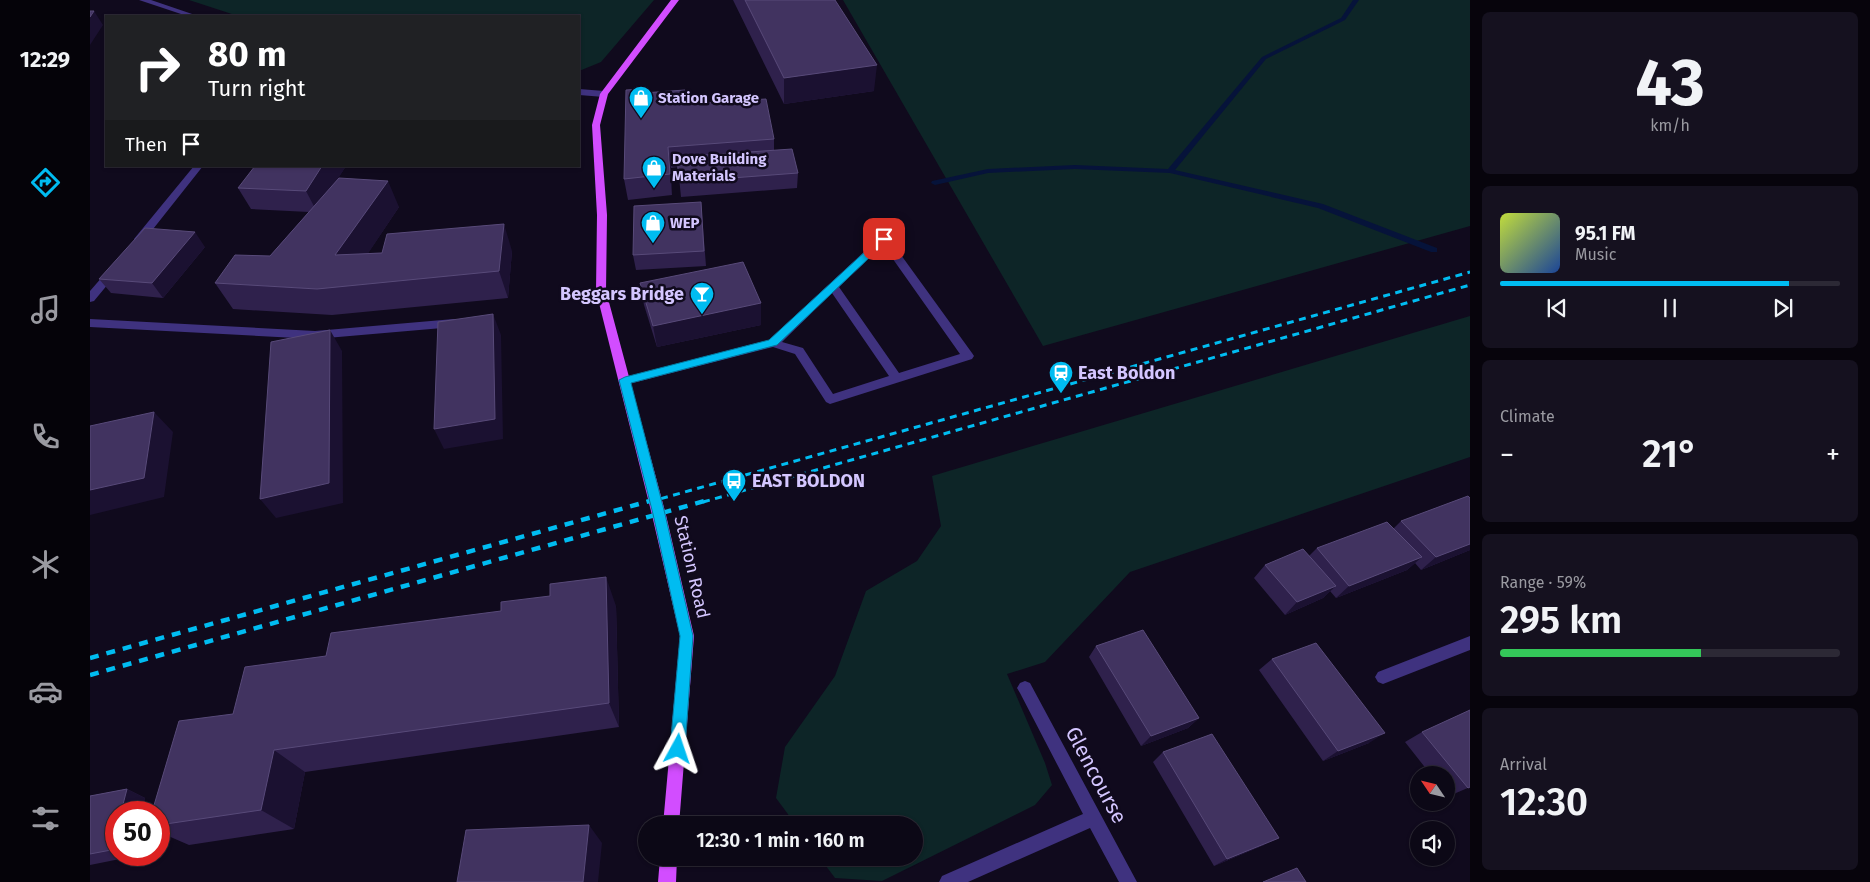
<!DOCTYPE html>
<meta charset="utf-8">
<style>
body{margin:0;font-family:"Fira Sans",sans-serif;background:#15111f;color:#f1f3f6;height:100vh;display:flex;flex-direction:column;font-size:19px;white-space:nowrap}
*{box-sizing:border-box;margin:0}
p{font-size:16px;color:#9a9aa1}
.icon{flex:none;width:28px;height:28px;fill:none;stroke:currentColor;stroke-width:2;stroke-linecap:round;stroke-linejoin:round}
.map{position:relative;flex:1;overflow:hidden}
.sheet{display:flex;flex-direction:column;gap:12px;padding:12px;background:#07040c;width:400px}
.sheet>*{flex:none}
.guide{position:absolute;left:15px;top:15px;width:475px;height:152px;border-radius:0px;box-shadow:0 1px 4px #0004,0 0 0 1px #2c2935;background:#202124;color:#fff;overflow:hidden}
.needle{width:32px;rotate:305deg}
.controls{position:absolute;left:1320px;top:766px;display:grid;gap:10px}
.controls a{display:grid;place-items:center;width:45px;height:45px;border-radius:50%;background:#0c0816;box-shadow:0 1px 4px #0004,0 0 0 1px #2c2935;font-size:25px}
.speed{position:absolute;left:15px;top:801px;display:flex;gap:10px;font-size:25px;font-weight:700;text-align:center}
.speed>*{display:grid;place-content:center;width:65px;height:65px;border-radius:50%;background:#0c0816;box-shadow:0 1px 4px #0004,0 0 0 1px #2c2935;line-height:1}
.speed .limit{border:8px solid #d22;background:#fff;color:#111}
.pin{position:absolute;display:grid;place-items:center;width:42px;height:42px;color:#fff;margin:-21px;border-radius:10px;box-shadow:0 2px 8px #0006}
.me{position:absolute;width:55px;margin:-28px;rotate:5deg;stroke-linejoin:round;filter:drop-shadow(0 0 4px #0008)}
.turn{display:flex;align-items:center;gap:18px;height:105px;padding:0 20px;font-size:22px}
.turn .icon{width:65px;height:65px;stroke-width:2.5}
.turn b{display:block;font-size:35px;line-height:42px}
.then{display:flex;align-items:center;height:48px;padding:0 20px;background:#0003;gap:10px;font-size:19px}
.big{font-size:38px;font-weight:600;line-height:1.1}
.sheet .tile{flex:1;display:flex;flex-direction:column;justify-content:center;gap:8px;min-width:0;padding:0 18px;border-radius:8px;background:#15111f}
.sheet .dial{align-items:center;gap:0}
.dial b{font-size:65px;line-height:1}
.song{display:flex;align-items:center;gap:15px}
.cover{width:60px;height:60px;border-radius:8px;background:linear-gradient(135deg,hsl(70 70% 55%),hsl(220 70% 35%))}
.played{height:5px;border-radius:2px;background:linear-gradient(90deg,#00bcf1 85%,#2c2935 85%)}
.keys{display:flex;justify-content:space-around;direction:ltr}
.heat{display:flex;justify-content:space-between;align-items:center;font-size:28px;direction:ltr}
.charge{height:8px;border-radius:4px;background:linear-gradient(90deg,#34c759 59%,#2c2935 0)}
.trip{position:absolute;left:548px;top:816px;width:285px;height:50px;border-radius:25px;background:#0c0816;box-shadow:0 1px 4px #0004,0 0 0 1px #2c2935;font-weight:600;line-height:50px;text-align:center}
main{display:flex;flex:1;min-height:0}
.tabs{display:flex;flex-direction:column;width:90px;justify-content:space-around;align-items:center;background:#050309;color:#9a9aa1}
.tabs .icon{width:35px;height:35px}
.tabs .active{color:#00bcf1}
.tabs b{font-size:22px;color:#f1f3f6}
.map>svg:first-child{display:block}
</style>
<main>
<nav class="tabs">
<b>12:29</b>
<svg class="icon active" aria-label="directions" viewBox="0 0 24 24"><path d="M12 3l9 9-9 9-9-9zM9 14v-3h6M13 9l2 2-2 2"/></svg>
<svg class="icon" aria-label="music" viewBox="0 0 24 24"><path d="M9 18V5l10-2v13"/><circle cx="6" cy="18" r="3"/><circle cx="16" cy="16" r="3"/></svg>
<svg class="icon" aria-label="phone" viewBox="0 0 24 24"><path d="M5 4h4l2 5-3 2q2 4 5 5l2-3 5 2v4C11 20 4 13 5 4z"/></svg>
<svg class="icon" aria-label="climate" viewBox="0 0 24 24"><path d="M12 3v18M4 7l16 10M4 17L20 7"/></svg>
<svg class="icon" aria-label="car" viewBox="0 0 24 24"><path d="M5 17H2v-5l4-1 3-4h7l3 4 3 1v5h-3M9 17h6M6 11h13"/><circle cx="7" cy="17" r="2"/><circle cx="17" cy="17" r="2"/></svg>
<svg class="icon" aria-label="filters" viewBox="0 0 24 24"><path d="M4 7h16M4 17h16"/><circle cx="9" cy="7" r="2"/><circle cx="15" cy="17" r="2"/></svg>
</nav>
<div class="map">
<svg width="1380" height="882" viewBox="0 0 1380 882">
<rect width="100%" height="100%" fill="#100a1d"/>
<!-- green -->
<path fill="#0d2527" d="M99 0H564L511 62 489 71V16H148Z
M753 0H1380V226L953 346Z
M1380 316V457L1040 572 955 662 917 674 955 763 962 785 945 805 792 881 745 878 730 858H824V825H706L686 798 695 747 745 676 776 591 827 561 851 526 842 476Z"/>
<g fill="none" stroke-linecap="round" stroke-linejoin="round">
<!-- stream -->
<path fill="#06133a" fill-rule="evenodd" d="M1263 0H1269L1255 20 1176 59 1085 170 1233 204 1347 248V252H1341L1228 208 1080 173 985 169 898 173 845 185 841 183 842 181 898 169 985 165 1078 169 1172 57 1251 18Z"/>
<!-- minor -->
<path fill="#3f327f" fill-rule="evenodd" d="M49 0H61L108 16H97Z
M489 89 514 91 518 94 514 97 489 95Z
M104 166H113L52 243H44V239Z
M794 236 798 237 882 353 884 356 882 359 740 404 736 402 705 354 683 347 535 385 529 381 535 377 679 340 790 237ZM793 245 870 354 809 373 749 287ZM742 293 799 376 743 394 713 348 692 342Z
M24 266 28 268 29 270 28 272 4 301 0 302V291L20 268Z
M0 319 225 331 364 319 370 323 364 327 225 339 0 327Z
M1380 636V650L1293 684 1288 682 1285 677 1288 672Z
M935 681 940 683 1047 882H1029L1000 828 878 882H849L852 876 993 814 930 693 927 688 930 683Z"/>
<!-- major -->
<path fill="#d24dff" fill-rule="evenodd" d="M581 0H589L518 94 510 125 517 215 516 291 576 515 604 636 589 825H573L590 636 562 515 506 291 507 215 502 125 510 94Z
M570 858H587L586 882H568Z"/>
<!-- rail-far1 -->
<path stroke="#00bcf1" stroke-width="3" stroke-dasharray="7 5.5" stroke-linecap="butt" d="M559 502 1380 272
M613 502 1380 285"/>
<!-- rail -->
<path stroke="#00bcf1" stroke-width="4.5" stroke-dasharray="9 8" stroke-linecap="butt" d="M0 658 563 500
M0 675 618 500"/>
</g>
<!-- wall -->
<path fill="#2f214c" d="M643 0H745L784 91 694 104Z
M595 90 596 104 684 139V150L708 173 707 188 591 197 588 167 581 168 582 195 538 200 534 179 553 93Z
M256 166 248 178 309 207 278 253 422 251 418 298 242 315 143 309 125 283 180 256 219 212 161 209 148 188Z
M611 202 616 266 546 270 543 255Z
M115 247 73 298 21 293 9 279Z
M550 283 671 325 567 347 554 305Z
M1380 498V550L1331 570 1325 563 1317 570 1246 598 1240 591 1233 598 1195 615 1164 578 1175 565 1219 556 1227 548 1304 528 1311 521Z
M526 606 529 727 215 772 204 829 99 845 69 832V812L143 714 236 656Z
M1006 646 1109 718 1098 728 1051 746 999 657Z
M1182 659 1279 743 1233 761 1169 670Z
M1332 732 1380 787 1359 796 1356 793V775H1341L1315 742Z
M1073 752 1174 845 1124 866 1063 762Z
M37 789 55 798 51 812H26V855H41L40 857 0 865V796Z"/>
<!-- shaded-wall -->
<path fill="#1b1131" d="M4 11 13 25 0 45V17Z
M787 65 784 91 694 104V78Z
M595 90 597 111 594 104Z
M578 147 581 168 582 195 580 174Z
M232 166H256L227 212 216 191Z
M298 181 309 207 259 282 245 255Z
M414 224 422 251 418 298 409 271Z
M105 232 115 247 73 298 62 283Z
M671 303V325L567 347 563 326Z
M403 314 411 335 413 439 354 449 344 429Z
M240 330 252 351 253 503 186 518 170 499Z
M64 412 83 432 74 497 0 515V490Z
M1380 544V550L1331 570 1346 557Z
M1332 557 1317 570 1246 598 1259 586Z
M516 577 526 606 529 727 519 703Z
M1246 586 1233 598 1195 615 1207 602Z
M1109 718 1098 728 1051 746 1061 736Z
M1295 733 1279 743 1233 761 1248 751Z
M184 750 215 772 204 829 171 810Z
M37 789 55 798 51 812H31Z
M499 825 512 843 508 882H493Z
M26 830V852L21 850Z
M1189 838 1174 845 1124 866 1137 859Z"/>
<!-- building -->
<path fill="#413360" stroke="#584a79" d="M655 0H745L787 65 694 78Z
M0 11H4L0 17Z
M552 89 553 93 595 90 594 104 676 99 684 139 578 147 580 174 534 179 536 90Z
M702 149 708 173 589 182 587 157Z
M165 166H232L216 191 148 188Z
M249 178 298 181 245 255 292 253 297 234 414 224 409 271 227 289 125 283 145 255 180 256Z
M611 202 614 251 543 255 544 206Z
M55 228 105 232 62 283 9 279Z
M653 262 671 303 563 326 550 283Z
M403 314 405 419 344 429 348 322Z
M240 330 239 483 170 499 181 342Z
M64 412 54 478 0 490V426Z
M1378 496 1380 498V544L1346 557 1311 521Z
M1297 522 1332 557 1259 586 1227 548Z
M1213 549 1246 586 1207 602 1175 565Z
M516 577 519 703 184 750 171 810 69 825V812H62L89 721 143 714 155 667 236 656 241 633 411 611V602L460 596V584Z
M1053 630 1109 718 1061 736 1006 646Z
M1226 643 1295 733 1248 751 1182 659Z
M1380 710V787L1378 788 1332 732Z
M1122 734 1189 838 1137 859 1073 752Z
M37 789 31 812H26V830L21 850 0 854V796Z
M499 825 493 882H367L376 830Z
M1207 868 1216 882H1173Z"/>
<!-- route -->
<path fill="#00bcf1" stroke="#007a9d" d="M794 236 797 237V241L687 345 541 383 575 514 603 636 595 749 593 754 588 757 582 754 580 749 590 636 563 514 529 380 535 377 679 340 791 237Z"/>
<!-- icons -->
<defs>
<symbol id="shop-pin" viewBox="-11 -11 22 30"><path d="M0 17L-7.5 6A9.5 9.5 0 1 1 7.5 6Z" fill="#00bcf1" stroke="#100a1d"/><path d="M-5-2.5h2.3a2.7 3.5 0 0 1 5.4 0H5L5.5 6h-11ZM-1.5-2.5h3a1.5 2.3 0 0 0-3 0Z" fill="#fff"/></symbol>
<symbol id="bar-pin" viewBox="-11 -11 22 30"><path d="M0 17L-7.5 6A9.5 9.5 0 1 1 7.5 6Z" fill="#00bcf1" stroke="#100a1d"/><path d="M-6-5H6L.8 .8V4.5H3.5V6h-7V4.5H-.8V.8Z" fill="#fff"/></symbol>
<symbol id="station-pin" viewBox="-11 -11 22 30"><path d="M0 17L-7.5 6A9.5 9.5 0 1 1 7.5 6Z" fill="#00bcf1" stroke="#100a1d"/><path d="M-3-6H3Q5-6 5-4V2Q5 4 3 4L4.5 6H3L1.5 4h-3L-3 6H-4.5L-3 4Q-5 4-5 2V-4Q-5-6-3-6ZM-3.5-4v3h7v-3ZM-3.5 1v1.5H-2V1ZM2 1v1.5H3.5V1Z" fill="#fff"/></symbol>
<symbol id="bus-pin" viewBox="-11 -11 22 30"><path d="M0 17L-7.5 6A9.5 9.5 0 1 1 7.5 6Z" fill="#00bcf1" stroke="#100a1d"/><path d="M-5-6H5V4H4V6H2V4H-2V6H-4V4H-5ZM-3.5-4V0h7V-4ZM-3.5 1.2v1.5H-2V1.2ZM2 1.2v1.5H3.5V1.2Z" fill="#fff"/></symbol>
</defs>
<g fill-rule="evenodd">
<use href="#shop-pin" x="537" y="84" width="28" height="38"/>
<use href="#shop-pin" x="550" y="154" width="28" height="38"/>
<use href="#shop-pin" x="549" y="209" width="28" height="38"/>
<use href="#bar-pin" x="598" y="280" width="28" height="38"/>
<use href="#station-pin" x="957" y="359" width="28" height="38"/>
<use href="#bus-pin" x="630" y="467" width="28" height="38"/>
</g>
<g text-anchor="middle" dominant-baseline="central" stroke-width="5" stroke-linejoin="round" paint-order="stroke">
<!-- far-poi labels -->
<g font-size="15" font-weight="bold" fill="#d4c6ff" stroke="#100a1d" text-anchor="start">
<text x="568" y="98">Station Garage</text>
<text x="582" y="159">Dove Building<tspan x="582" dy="17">Materials</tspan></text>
<text x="580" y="223">WEP</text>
</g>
<!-- poi labels -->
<g font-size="18" font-weight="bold" fill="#d4c6ff" stroke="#100a1d" text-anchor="start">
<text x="594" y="294" text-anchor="end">Beggars Bridge</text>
<text x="988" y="373">East Boldon</text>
<text x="662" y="481">EAST BOLDON</text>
</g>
<!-- street labels -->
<g font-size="18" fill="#d4c6ff" stroke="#100a1d">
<text transform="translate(602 567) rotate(77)">Station Road</text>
</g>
<!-- near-street labels -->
<g font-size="21" fill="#d4c6ff" stroke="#100a1d">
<text transform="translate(1006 775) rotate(62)">Glencourse</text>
</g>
</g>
</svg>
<div class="controls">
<a><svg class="needle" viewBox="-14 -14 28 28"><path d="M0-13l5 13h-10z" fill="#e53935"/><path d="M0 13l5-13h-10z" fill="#9a9aa1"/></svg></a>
<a><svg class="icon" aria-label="sound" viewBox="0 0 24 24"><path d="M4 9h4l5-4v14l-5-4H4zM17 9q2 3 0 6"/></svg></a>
</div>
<div class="speed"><div class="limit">50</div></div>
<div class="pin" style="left:794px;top:239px;background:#d93025"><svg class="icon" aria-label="arrive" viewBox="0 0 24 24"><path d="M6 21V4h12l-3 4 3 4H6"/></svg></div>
<svg class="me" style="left:588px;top:749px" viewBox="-20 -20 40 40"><path d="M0-17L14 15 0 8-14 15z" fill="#00bcf1" stroke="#fff" stroke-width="4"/></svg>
<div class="trip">12:30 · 1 min · 160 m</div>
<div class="guide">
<div class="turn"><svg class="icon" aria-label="right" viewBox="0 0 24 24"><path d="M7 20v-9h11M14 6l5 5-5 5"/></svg><div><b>80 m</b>Turn right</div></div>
<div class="then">Then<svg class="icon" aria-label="arrive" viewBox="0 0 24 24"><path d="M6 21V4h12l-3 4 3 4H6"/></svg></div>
</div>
</div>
<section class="sheet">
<div class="tile dial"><b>43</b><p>km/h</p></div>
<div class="tile">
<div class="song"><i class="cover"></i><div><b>95.1 FM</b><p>Music</p></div></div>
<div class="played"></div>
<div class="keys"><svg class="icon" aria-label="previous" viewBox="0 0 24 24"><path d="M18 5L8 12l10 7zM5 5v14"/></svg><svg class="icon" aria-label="pause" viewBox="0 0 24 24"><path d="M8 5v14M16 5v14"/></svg><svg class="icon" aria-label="next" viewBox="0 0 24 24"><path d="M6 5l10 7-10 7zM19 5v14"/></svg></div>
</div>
<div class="tile"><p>Climate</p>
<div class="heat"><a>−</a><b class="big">21°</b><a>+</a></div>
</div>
<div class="tile"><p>Range · 59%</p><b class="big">295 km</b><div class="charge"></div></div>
<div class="tile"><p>Arrival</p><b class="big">12:30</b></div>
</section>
</main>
